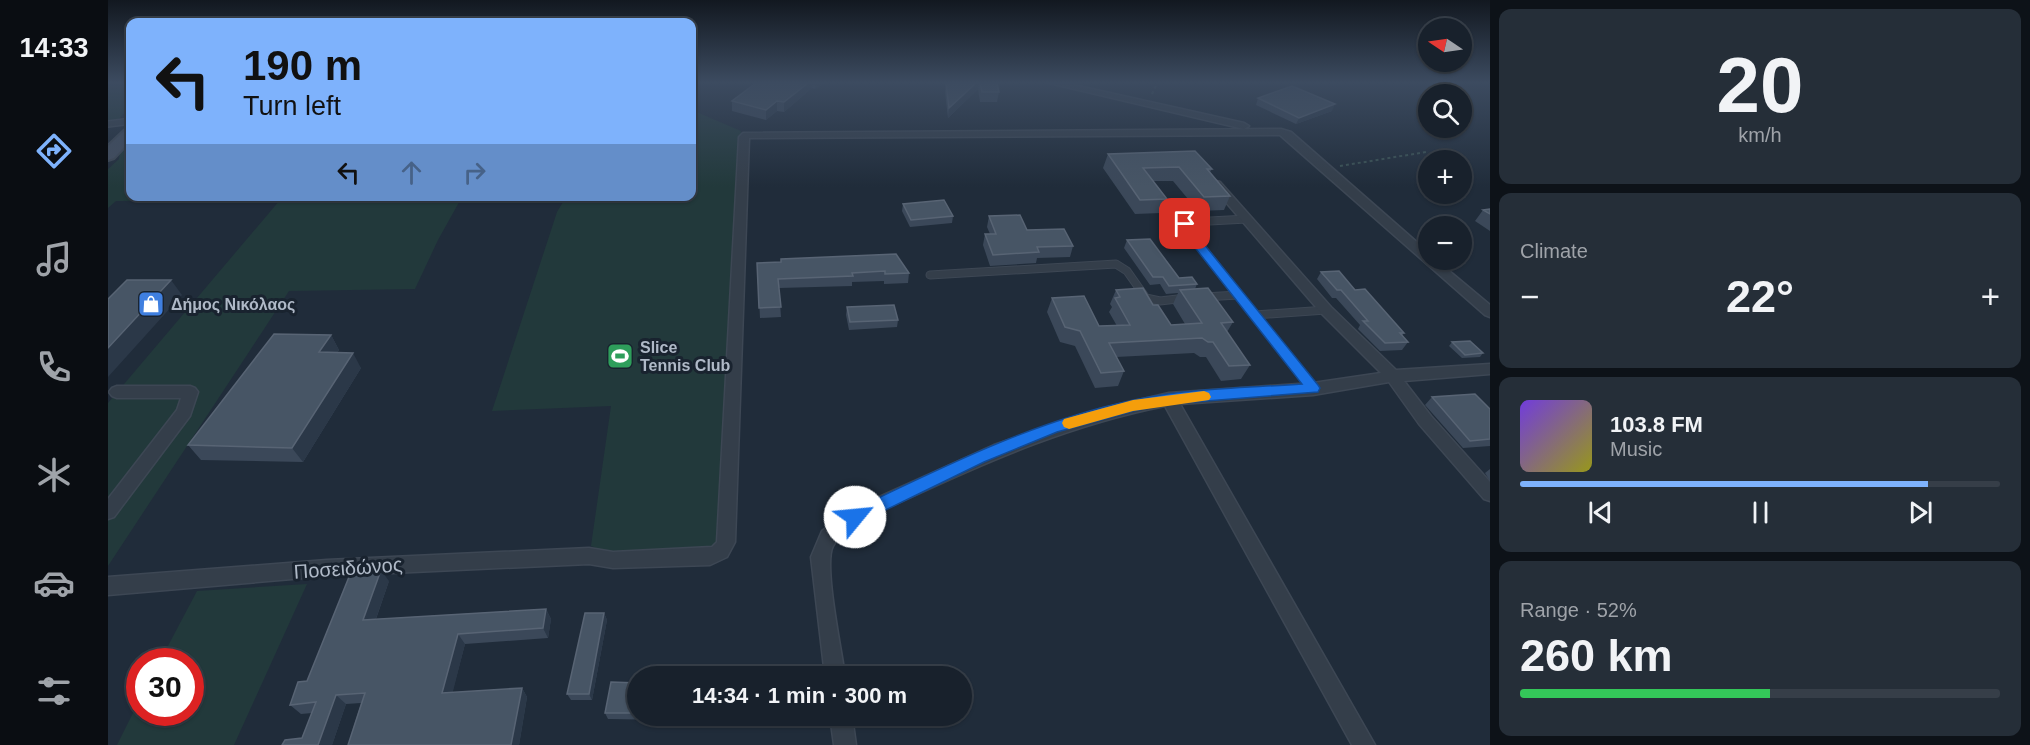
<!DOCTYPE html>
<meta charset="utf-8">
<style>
body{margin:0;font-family:Arial,sans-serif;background:#252e38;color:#f1f3f6;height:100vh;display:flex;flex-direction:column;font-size:22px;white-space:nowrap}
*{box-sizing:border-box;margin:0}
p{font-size:20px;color:#9fa3a9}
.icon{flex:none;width:33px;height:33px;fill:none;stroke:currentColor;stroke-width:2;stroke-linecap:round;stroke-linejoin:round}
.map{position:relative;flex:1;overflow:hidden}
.side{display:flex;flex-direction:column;gap:9px;padding:9px;background:#0d1218;width:540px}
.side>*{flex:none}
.guide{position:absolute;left:18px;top:18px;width:570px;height:183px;border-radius:12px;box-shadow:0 2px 4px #0004,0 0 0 2px #363e48;background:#7eb2fc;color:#111;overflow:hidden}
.needle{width:39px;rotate:283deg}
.controls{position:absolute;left:1310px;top:18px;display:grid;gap:12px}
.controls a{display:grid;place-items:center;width:54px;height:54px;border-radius:50%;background:#18212c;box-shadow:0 2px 4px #0004,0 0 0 2px #363e48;font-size:30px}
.speed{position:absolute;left:18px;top:648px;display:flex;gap:12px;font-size:30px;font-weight:700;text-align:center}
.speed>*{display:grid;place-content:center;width:78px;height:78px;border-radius:50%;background:#18212c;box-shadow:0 2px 4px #0004,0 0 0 2px #363e48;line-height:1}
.speed .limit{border:9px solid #d22;background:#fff;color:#111}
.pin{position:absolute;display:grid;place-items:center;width:51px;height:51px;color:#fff;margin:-26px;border-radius:12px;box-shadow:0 3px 9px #0006}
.me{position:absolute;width:66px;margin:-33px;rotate:62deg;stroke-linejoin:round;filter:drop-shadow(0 0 4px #0008)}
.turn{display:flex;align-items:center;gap:21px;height:126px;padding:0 18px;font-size:27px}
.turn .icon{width:78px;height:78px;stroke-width:2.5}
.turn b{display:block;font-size:42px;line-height:51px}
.lanes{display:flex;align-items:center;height:57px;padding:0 18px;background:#0003;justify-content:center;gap:30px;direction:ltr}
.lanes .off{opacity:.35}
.big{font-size:45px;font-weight:800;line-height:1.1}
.side .widget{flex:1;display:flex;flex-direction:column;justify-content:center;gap:9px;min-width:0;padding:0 21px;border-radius:12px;background:#252e38}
.side .dial{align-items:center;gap:0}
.dial b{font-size:78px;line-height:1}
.song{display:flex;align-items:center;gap:18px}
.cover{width:72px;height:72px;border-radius:9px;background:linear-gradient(135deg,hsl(260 70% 55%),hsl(60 70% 35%))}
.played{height:6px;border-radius:3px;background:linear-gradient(90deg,#7eb2fc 85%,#363e48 85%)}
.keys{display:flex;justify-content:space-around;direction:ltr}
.heat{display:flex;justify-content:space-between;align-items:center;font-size:33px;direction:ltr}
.charge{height:9px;border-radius:4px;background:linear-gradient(90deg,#34c759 52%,#363e48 0)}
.trip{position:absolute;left:519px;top:666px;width:345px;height:60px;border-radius:30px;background:#18212c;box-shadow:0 2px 4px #0004,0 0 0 2px #363e48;font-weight:800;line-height:60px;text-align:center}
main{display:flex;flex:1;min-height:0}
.tabs{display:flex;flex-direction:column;width:108px;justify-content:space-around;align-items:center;background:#0a0d12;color:#9fa3a9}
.tabs .icon{width:42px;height:42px}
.tabs .on{color:#7eb2fc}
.tabs b{font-size:27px;color:#f1f3f6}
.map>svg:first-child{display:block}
</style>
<main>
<nav class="tabs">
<b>14:33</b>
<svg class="icon on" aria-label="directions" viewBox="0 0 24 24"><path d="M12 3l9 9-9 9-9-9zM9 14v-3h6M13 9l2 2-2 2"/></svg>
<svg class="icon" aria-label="music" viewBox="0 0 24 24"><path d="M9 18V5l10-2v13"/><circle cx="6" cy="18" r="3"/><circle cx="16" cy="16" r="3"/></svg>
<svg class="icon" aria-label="phone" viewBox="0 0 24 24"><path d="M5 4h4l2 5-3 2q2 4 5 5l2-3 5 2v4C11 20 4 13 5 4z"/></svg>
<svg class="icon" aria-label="climate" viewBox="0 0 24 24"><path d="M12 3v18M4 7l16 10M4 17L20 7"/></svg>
<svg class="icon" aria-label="car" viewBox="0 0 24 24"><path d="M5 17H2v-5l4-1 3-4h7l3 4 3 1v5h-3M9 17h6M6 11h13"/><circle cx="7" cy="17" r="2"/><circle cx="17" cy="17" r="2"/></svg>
<svg class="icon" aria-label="filters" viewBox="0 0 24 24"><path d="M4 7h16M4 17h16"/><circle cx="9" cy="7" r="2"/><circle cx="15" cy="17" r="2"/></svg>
</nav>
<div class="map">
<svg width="1382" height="745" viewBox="0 0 1382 745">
<rect width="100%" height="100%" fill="#202c3a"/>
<!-- green -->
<path fill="#22393b" d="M0 83H22V107L10 120 0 121Z
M584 110 633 131 613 561 509 565 510 557 483 546 503 406 384 411 449 212 458 197 584 196Z
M22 141V196L354 197 330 240 307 289 181 291 0 566V403L172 200 8 201 0 208V169L11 159 12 152Z
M199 584 126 745H9L31 701 32 712H82V662L52 661 89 591Z"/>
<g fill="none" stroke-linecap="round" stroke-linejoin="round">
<defs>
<path id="lane-far2" d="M0 124 16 122"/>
<path id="lane-far1" d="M1139 219 1083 222 1077 226 1170 344
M822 275 1008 264 1019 271 1038 298 1052 301 1078 298
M1096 297 1130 295
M1147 315 1218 310"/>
<path id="lane" d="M1169 343 1205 389"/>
<path id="street" d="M941 83H957L1136 123 1141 126 1136 129Z
M1173 129 1183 132 1320 252V260H1328L1382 305V317L1377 315 1172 135 641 138 627 542 619 557 602 565 505 568 481 564 219 576 0 595V577L219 560 481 548 505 552 604 547 609 542 631 137 635 133Z
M1108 181 1112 182 1223 307 1288 370 1382 364V374L1296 381 1323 416 1382 482V501L1376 499 1311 424 1281 382 1205 395 1072 404 1267 745H1244L1057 406C966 424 884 459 801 498 777 510 738 520 725 546 715 564 734 652 737 676H717L703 557 714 531 742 510 886 445 992 409 1061 393 1205 383 1273 373 1213 313 1104 186 1102 184Z
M9 386H82L87 388 90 392 82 416 6 517 0 519V499L69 410 73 398H9L4 396 1 392 4 388Z
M722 716H744L748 745H726Z"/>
<path id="secondary" d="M22 128V141L6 158 0 160V146L17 130Z"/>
</defs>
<!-- lane-far2 casing -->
<use href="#lane-far2" stroke="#3d4754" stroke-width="8"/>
<!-- lane-far1 casing -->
<use href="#lane-far1" stroke="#3d4754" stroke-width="9"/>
<!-- lane casing -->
<use href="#lane" stroke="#3d4754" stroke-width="11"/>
<!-- street casing -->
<use href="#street" stroke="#3d4754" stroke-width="3"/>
<!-- secondary casing -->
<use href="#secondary" stroke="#3d4754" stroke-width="4"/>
<!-- path -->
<path stroke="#3b5254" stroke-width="2" stroke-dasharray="3 3" stroke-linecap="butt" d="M1044 94 1049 83
M1232 166 1318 152"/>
<!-- lane-far2 -->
<use href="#lane-far2" stroke="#343e4a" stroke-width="5"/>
<!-- lane-far1 -->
<use href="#lane-far1" stroke="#343e4a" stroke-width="7"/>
<!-- lane -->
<use href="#lane" stroke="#343e4a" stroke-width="8"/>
<!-- street -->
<use href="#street" fill="#343e4a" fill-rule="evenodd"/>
<!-- secondary -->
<use href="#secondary" fill="#424d5e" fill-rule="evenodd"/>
</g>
<!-- wall -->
<path fill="#3b4859" d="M648 83H716L707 89 704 88 676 112 669 111 658 120 624 111V101Z
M838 83H889L891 92 889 102H872L870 89 840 118 837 92Z
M1150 98 1224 111 1188 124 1148 105Z
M1000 154 1104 169 1102 172 1122 196 1116 210 1090 211 1065 181H1045L1059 199 1053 213 1027 214 995 168Z
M795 204 845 216 844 223 802 227 794 211Z
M1382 209V231L1367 221 1375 210Z
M881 216 965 246 962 257 929 258 928 263 882 266 875 245 877 234H882L879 227Z
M1019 240 1071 278 1089 284 1087 289 1125 322 1119 332 1142 365 1133 379 1113 381 1098 357H1092L1086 353 1008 357 1016 371 1010 386 987 388 967 346 952 342 939 312 944 298 991 326H1009L1001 312 1004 307 1002 304 1008 290 1045 305 1063 325 1077 324 1065 304 1070 293 1058 294 1052 284 1042 285 1016 248Z
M649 263 801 273 800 283 776 284V281L744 282V286L671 288 673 317 652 318Z
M1213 272 1247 290 1296 333 1294 336 1300 342 1294 350 1272 351 1250 329 1252 325 1228 298H1224L1209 279Z
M739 307 790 320 789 327 741 330 738 315Z
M223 335 231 350 229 353 253 368 195 462 93 460 80 445Z
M1344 342 1375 353 1372 357 1354 358 1341 346Z
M1324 397 1382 409V446L1355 448 1317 405Z
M1382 469V481L1377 473Z
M281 581 268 619 438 609 443 619 440 638 357 644 344 693 414 688 419 697 411 745H240L253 703 238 704 224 745H174L194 738 204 713 193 714 182 705 199 681Z
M496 613 499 620 484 700H463L459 694Z
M530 683V716H563V720L500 719 497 713Z"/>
<!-- shaded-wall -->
<path fill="#2b3848" d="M700 83H705L704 88 676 112V102Z
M708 83H716L707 89Z
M868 83H871L870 89 840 118 841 108Z
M669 101V111L658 120V110Z
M1227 104 1224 111 1188 124 1191 118Z
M63 280 74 295 0 377V348Z
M223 335 231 350 220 367 211 352Z
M245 353 253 368 195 462 184 448Z
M273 570 281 581 264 630 255 620Z
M438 609 443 619 440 638 435 628Z
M496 613 499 620 484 700 481 694Z
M350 634 357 644 342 703 334 693Z
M414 688 419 697 411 745H403Z
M228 695 238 704 224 745H210Z"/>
<!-- building -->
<path fill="#475565" stroke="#586474" stroke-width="1.5" d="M648 83H700L676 102 669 101 658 110 624 101Z
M838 83H868L841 108Z
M872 83H889L891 92H874Z
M1184 86 1227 104 1191 118 1150 98Z
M1087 151 1104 169H1099L1122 196 1096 197 1071 167 1035 168 1059 199 1032 200 1000 154Z
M836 200 845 216 803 220 795 204Z
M1382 209V214L1375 210Z
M912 215 919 230 956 229 965 246 929 247 931 252 885 255 877 234H888L881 216Z
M1042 239 1071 278 1084 277 1089 284 1061 286 1055 277H1045L1019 240Z
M788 254 801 273 777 274V271L744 273 745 276 670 279 673 307 651 308 649 263 673 262V259Z
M1231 271 1247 290 1257 289 1296 333H1292L1300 342 1277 343 1255 321H1260L1233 290H1229L1213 272Z
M19 280H63L0 348V299Z
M1035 288 1045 305H1050L1063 325 1094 323 1072 290 1100 288 1125 322 1113 323 1142 365 1121 366 1105 342H1100L1094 338 1001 343 1016 371 993 373 972 331 957 327 944 298 976 296 991 326 1022 325 1007 298 1012 297 1008 290Z
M786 305 790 320 742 322 739 307Z
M166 334 223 335 211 352 245 353 184 448 80 445Z
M1362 341 1375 353 1357 355 1344 342Z
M1367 394 1382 409V439L1362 441 1324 397Z
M273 570 255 620 438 609 435 628 350 634 334 693 414 688 403 745H240L257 693 228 695 210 745H174L177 740 194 738 208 702 182 705 190 682 199 681 243 572Z
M477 613H496L481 694H459Z
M503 682 530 683V713H497Z"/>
<!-- sky -->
<linearGradient id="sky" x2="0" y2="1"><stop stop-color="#121820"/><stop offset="0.44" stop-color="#3c4b60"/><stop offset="1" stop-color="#3c4b60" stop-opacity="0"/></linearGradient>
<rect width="1382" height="187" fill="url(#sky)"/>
<!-- route -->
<path fill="#1a73e8" stroke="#114b97" stroke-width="1.5" d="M1077 221 1081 222 1083 228 1210 385 1212 388 1210 392 1061 404 1025 411 949 432 876 462 753 522 747 524 741 522 739 517 741 512C833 468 925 421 1026 400 1080 388 1138 388 1194 384L1074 231 1072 224Z"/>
<!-- slow -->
<path fill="#f59e0b" d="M1096 391 1101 393 1103 397 1101 400 1025 411 961 429 956 427 954 423 956 419 1025 400Z"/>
<!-- icons -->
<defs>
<symbol id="shop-square" viewBox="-11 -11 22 22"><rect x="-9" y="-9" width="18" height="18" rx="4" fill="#3f7fe0" stroke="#19232f"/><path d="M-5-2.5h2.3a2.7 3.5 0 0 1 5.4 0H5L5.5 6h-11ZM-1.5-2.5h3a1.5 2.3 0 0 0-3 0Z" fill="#fff"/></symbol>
<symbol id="stadium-square" viewBox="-11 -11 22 22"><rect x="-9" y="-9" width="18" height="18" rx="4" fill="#2e9e5b" stroke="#19232f"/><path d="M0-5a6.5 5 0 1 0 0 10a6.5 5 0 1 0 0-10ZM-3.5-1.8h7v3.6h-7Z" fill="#fff"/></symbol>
</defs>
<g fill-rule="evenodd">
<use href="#shop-square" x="28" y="289" width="30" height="30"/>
<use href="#stadium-square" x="497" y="341" width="30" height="30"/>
</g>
<g text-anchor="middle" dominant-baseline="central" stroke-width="6" stroke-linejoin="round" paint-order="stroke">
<!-- poi labels -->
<g font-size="16" font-weight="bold" fill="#afb9c7" stroke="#19232f" text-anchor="start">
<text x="63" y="304">Δήμος Νικόλαος</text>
<text x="532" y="347">Slice<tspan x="532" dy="18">Tennis Club</tspan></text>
</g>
<!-- near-street labels -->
<g font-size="20" fill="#afb9c7" stroke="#19232f">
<text transform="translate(240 568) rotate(-4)">Ποσειδώνος</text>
</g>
</g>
</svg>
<div class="controls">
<a><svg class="needle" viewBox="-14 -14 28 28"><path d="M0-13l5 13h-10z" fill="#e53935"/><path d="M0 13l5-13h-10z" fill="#9fa3a9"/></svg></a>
<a><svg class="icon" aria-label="search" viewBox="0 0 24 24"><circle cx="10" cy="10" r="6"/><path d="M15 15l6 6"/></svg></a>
<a>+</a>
<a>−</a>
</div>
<div class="speed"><div class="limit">30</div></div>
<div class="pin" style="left:1077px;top:224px;background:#d93025"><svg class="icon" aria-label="arrive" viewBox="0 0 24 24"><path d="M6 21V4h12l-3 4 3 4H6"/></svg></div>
<svg class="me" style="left:747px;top:517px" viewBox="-20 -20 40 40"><circle r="19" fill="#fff"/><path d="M0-13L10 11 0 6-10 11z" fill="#1a73e8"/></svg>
<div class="trip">14:34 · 1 min · 300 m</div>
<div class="guide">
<div class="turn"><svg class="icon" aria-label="left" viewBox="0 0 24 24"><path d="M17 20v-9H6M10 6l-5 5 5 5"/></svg><div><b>190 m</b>Turn left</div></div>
<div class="lanes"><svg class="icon" aria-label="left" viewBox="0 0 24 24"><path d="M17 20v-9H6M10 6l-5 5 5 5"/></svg><svg class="icon off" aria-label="ahead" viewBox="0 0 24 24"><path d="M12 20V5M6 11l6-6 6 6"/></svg><svg class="icon off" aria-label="right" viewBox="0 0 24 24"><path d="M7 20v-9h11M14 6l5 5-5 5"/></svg></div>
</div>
</div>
<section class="side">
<div class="widget dial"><b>20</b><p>km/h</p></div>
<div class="widget"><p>Climate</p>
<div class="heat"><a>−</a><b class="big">22°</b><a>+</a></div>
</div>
<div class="widget">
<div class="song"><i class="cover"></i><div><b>103.8 FM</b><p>Music</p></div></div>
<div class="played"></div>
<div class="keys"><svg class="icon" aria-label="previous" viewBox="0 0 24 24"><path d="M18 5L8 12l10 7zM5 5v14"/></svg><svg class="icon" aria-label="pause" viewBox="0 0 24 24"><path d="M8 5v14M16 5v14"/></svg><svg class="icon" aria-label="next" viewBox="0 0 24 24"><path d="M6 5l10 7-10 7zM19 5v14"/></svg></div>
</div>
<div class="widget"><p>Range · 52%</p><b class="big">260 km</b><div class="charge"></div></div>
</section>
</main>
